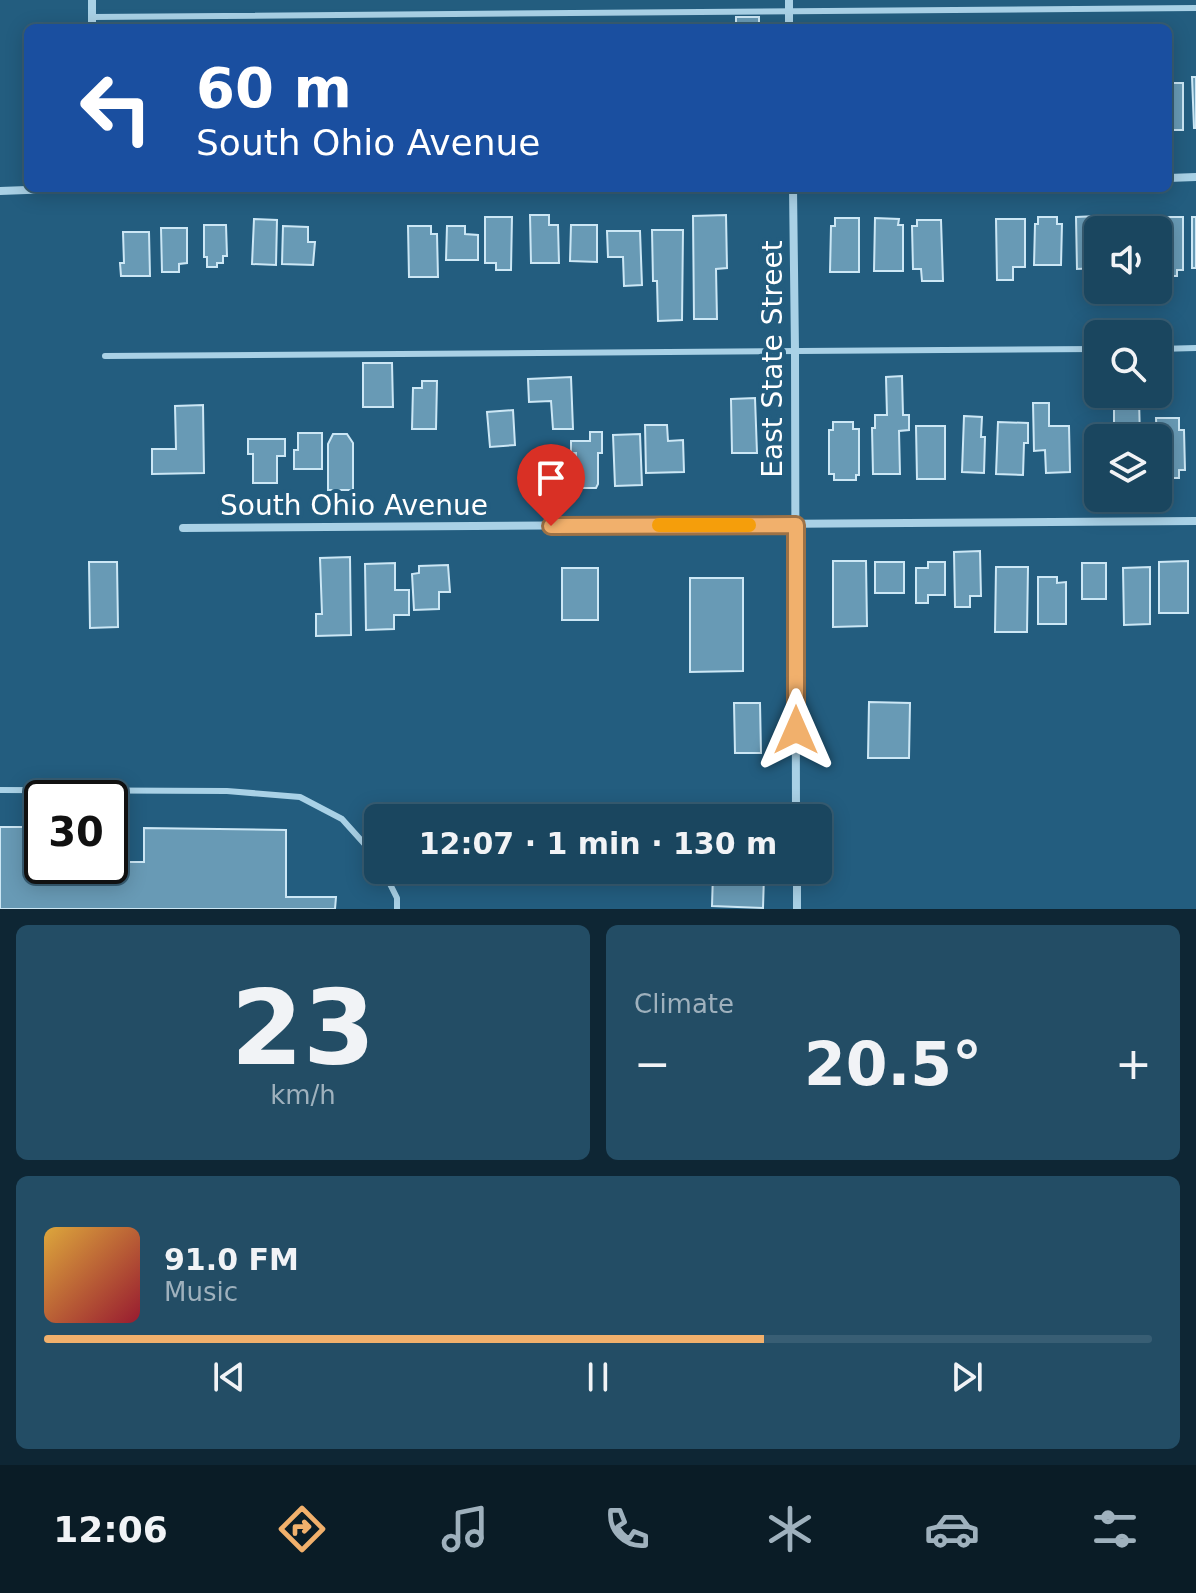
<!DOCTYPE html>
<meta charset="utf-8">
<style>
body{margin:0;font-family:"DejaVu Sans",sans-serif;background:#234d65;color:#f1f3f6;height:100vh;display:flex;flex-direction:column;font-size:30px;white-space:nowrap}
*{box-sizing:border-box;margin:0}
p{font-size:26px;color:#9fb1bd}
.icon{flex:none;width:44px;height:44px;fill:none;stroke:currentColor;stroke-width:2;stroke-linecap:round;stroke-linejoin:round}
.map{position:relative;height:909px;overflow:hidden}
.drawer{display:flex;flex-direction:column;gap:16px;padding:16px;background:#0e2634;flex:1}
.drawer>*{flex:none}
.hud{position:absolute;left:24px;top:24px;width:1148px;height:168px;border-radius:12px;box-shadow:0 4px 20px #0003,0 0 0 2px #385e74;background:#1a4fa0;color:#fff;overflow:hidden}
.fabs{position:absolute;left:1084px;top:216px;display:grid;gap:16px}
.fabs a{display:grid;place-items:center;width:88px;height:88px;border-radius:12px;background:#1a465f;box-shadow:0 4px 20px #0003,0 0 0 2px #385e74;font-size:40px}
.speed{position:absolute;left:24px;top:780px;display:flex;gap:16px;font-size:40px;font-weight:700;text-align:center}
.speed>*{display:grid;place-content:center;width:104px;height:104px;border-radius:50%;background:#1a465f;box-shadow:0 4px 20px #0003,0 0 0 2px #385e74;line-height:1}
.speed .limit{border:4px solid #111;border-radius:12px;background:#fff;color:#111}
.pin{position:absolute;display:grid;place-items:center;width:68px;height:68px;color:#fff;margin:-82px -34px;border-radius:50% 50% 50% 0;rotate:-45deg;box-shadow:0 0 8px #0007}
.pin .icon{rotate:45deg}
.me{position:absolute;width:88px;margin:-44px;rotate:0deg;stroke-linejoin:round;filter:drop-shadow(0 0 6px #0008)}
.turn{display:flex;align-items:center;gap:28px;height:168px;padding:0 40px;font-size:36px}
.turn .icon{width:104px;height:104px;stroke-width:2.5}
.turn b{display:block;font-size:56px;line-height:68px}
.big{font-size:60px;font-weight:700;line-height:1.1}
.drawer .card{flex:1;display:flex;flex-direction:column;justify-content:center;gap:12px;min-width:0;padding:0 28px;border-radius:12px;background:#234d65}
.drawer .dial{align-items:center;gap:0}
.dial b{font-size:104px;line-height:1}
.song{display:flex;align-items:center;gap:24px}
.cover{width:96px;height:96px;border-radius:12px;background:linear-gradient(135deg,hsl(40 70% 55%),hsl(350 70% 35%))}
.played{height:8px;border-radius:4px;background:linear-gradient(90deg,#f1b06c 65%,#385e74 65%)}
.keys{display:flex;justify-content:space-around;direction:ltr}
.heat{display:flex;justify-content:space-between;align-items:center;font-size:44px;direction:ltr}
.drawer .tiles{flex:1;display:grid;gap:16px;grid-template-columns:1fr 1fr}
.card:last-child{grid-column:span 2}
.trip{position:absolute;left:364px;top:804px;width:468px;height:80px;border-radius:12px;background:#1a465f;box-shadow:0 4px 20px #0003,0 0 0 2px #385e74;font-weight:700;line-height:80px;text-align:center}
.dock{display:flex;height:128px;justify-content:space-around;align-items:center;background:#0a1c26;color:#9fb1bd}
.dock .icon{width:56px;height:56px}
.dock .active{color:#f1b06c}
.dock b{font-size:36px;color:#f1f3f6}
.map>svg:first-child{display:block}
</style>
<div class="map">
<svg width="1196" height="909" viewBox="0 0 1196 909">
<rect width="100%" height="100%" fill="#235d7f"/>
<!-- building -->
<path fill="#689ab5" stroke="#cce7f5" stroke-width="2" d="M736 17H759V28H736Z
M1192 77H1196V128H1194Z
M1168 83H1183V130H1168Z
M530 215H549V225H558L559 263H531Z
M726 215 727 268 716 269 717 319H694L693 216Z
M1098 216V223H1105V230H1098V268L1077 269 1076 217Z
M485 217H512L511 270H496V263H485Z
M1038 217H1057V224H1062L1061 265H1034L1035 224H1038Z
M1153 217H1183V270H1177V276H1161V269H1158V230H1153Z
M1192 217H1196V268H1192Z
M835 218H859V272H830L831 226H835Z
M875 218 899 219 898 225H903V271H874Z
M254 219 277 220 276 265 252 264Z
M996 219H1025V267H1013V280H997Z
M917 220H941L943 281H922L921 269H913L912 226H917Z
M204 225H226L227 256H223V263H217V267H207V257H204Z
M571 225H597V262L570 261Z
M283 226 308 227V242H315L313 265 282 264Z
M408 226H431V234H437L438 277H409Z
M447 226H465V234L478 235V260H446Z
M161 228H187V263L179 264V272H162Z
M652 230H683L682 320 658 321 657 281H653Z
M607 231H640L642 285 624 286 623 257H608Z
M123 232H149L150 276H121L120 263H124Z
M363 363H392L393 407H363Z
M902 376 903 415H909V430L899 431 900 474H873L872 428H875V415H887L886 377Z
M571 377 573 429H553L551 401 529 402 528 379Z
M422 381H437L436 429H412L413 388H422Z
M755 398 757 453H732L731 399Z
M1114 399H1139L1140 438H1114Z
M1033 403H1049V426H1069L1070 472 1046 473 1045 450 1034 451Z
M203 405 204 473 152 474V449H176L175 406Z
M513 410 515 445 490 447 487 412Z
M964 416 982 417 981 437H985L984 473 962 472Z
M1156 418H1179V430H1184L1185 470H1179V478H1161V470H1158Z
M833 422H853V429H859V475H856V480H834V474H829V430H833Z
M998 422 1028 423V443H1024L1023 475 996 474Z
M645 425H667L668 441 683 440 684 472 646 473Z
M916 426H945V479H917Z
M590 432H602V453H598V484L596 488H576V453H571V441H590Z
M298 433H322V469H294V450H298Z
M333 434H347L353 443V490H328V444Z
M640 434 642 485 615 486 613 435Z
M248 439H285V456H277V483H253V454H248Z
M980 551 981 596H970V607H955L954 552Z
M350 557 351 635 316 636V614H322L320 558Z
M833 561H866L867 626 833 627Z
M1188 561V613H1159V562Z
M89 562H117L118 627 90 628Z
M875 562H904V593H875Z
M928 562H945V595H928V603H916V568H928Z
M395 563V590H409V615H394V629L366 630 365 564Z
M1082 563H1106V599H1082Z
M448 565 450 592H439V609L414 610 412 574 419 573V566Z
M996 567H1028L1027 632H995Z
M1150 567V624L1124 625 1123 568Z
M562 568H598V620H562Z
M1038 577H1057V583L1066 582V624H1038Z
M690 578H743V671L690 672Z
M869 702 910 703 909 758H868Z
M734 703H760L761 753H735Z
M0 827H42V866H110V862H144V828L286 830V897H336L335 909H0Z
M713 873 764 875 763 908 712 906Z"/>
<g fill="none" stroke-linecap="round" stroke-linejoin="round">
<!-- service -->
<path stroke="#a9d1e6" stroke-width="6" d="M92 17 1196 8
M1158 349 1196 348
M105 356 1098 349
M0 790 227 791 300 797 342 819 378 859
M383 870 397 898V909"/>
<!-- minor -->
<path stroke="#a9d1e6" stroke-width="8" d="M92 0V28
M789 0V28
M1168 178 1196 177
M793 188 795 351 796 818
M0 191 80 188
M183 528 1196 521
M797 870V909"/>
</g>
<g fill="none" stroke-linecap="round" stroke-linejoin="round">
<defs>
<path id="route" d="M551 526 796 525V730"/>
</defs>
<!-- route casing -->
<use href="#route" stroke="#9d7246" stroke-width="20"/>
<!-- route -->
<use href="#route" stroke="#f1b06c" stroke-width="14"/>
<!-- slow -->
<path stroke="#f59e0b" stroke-width="14" d="M659 525H749"/>
</g>
<g text-anchor="middle" dominant-baseline="central" stroke-width="8" stroke-linejoin="round" paint-order="stroke">
<!-- street labels -->
<g font-size="28" fill="#fff" stroke="#235d7f">
<text transform="translate(772 359) rotate(-90)">East State Street</text>
<text x="354" y="505">South Ohio Avenue</text>
</g>
</g>
</svg>
<div class="fabs">
<a><svg class="icon" aria-label="sound" viewBox="0 0 24 24"><path d="M4 9h4l5-4v14l-5-4H4zM17 9q2 3 0 6"/></svg></a>
<a><svg class="icon" aria-label="search" viewBox="0 0 24 24"><circle cx="10" cy="10" r="6"/><path d="M15 15l6 6"/></svg></a>
<a><svg class="icon" aria-label="layers" viewBox="0 0 24 24"><path d="M12 4l9 5-9 5-9-5zM3 14l9 5 9-5"/></svg></a>
</div>
<div class="speed"><div class="limit">30</div></div>
<div class="pin" style="left:551px;top:526px;background:#d93025"><svg class="icon" aria-label="arrive" viewBox="0 0 24 24"><path d="M6 21V4h12l-3 4 3 4H6"/></svg></div>
<svg class="me" style="left:796px;top:730px" viewBox="-20 -20 40 40"><path d="M0-17L14 15 0 8-14 15z" fill="#f1b06c" stroke="#fff" stroke-width="4"/></svg>
<div class="trip">12:07 · 1 min · 130 m</div>
<div class="hud">
<div class="turn"><svg class="icon" aria-label="left" viewBox="0 0 24 24"><path d="M17 20v-9H6M10 6l-5 5 5 5"/></svg><div><b>60 m</b>South Ohio Avenue</div></div>
</div>
</div>
<section class="drawer">
<div class="tiles">
<div class="card dial"><b>23</b><p>km/h</p></div>
<div class="card"><p>Climate</p>
<div class="heat"><a>−</a><b class="big">20.5°</b><a>+</a></div>
</div>
<div class="card">
<div class="song"><i class="cover"></i><div><b>91.0 FM</b><p>Music</p></div></div>
<div class="played"></div>
<div class="keys"><svg class="icon" aria-label="previous" viewBox="0 0 24 24"><path d="M18 5L8 12l10 7zM5 5v14"/></svg><svg class="icon" aria-label="pause" viewBox="0 0 24 24"><path d="M8 5v14M16 5v14"/></svg><svg class="icon" aria-label="next" viewBox="0 0 24 24"><path d="M6 5l10 7-10 7zM19 5v14"/></svg></div>
</div>
</div>
</section>
<nav class="dock">
<b>12:06</b>
<svg class="icon active" aria-label="directions" viewBox="0 0 24 24"><path d="M12 3l9 9-9 9-9-9zM9 14v-3h6M13 9l2 2-2 2"/></svg>
<svg class="icon" aria-label="music" viewBox="0 0 24 24"><path d="M9 18V5l10-2v13"/><circle cx="6" cy="18" r="3"/><circle cx="16" cy="16" r="3"/></svg>
<svg class="icon" aria-label="phone" viewBox="0 0 24 24"><path d="M5 4h4l2 5-3 2q2 4 5 5l2-3 5 2v4C11 20 4 13 5 4z"/></svg>
<svg class="icon" aria-label="climate" viewBox="0 0 24 24"><path d="M12 3v18M4 7l16 10M4 17L20 7"/></svg>
<svg class="icon" aria-label="car" viewBox="0 0 24 24"><path d="M5 17H2v-5l4-1 3-4h7l3 4 3 1v5h-3M9 17h6M6 11h13"/><circle cx="7" cy="17" r="2"/><circle cx="17" cy="17" r="2"/></svg>
<svg class="icon" aria-label="filters" viewBox="0 0 24 24"><path d="M4 7h16M4 17h16"/><circle cx="9" cy="7" r="2"/><circle cx="15" cy="17" r="2"/></svg>
</nav>
